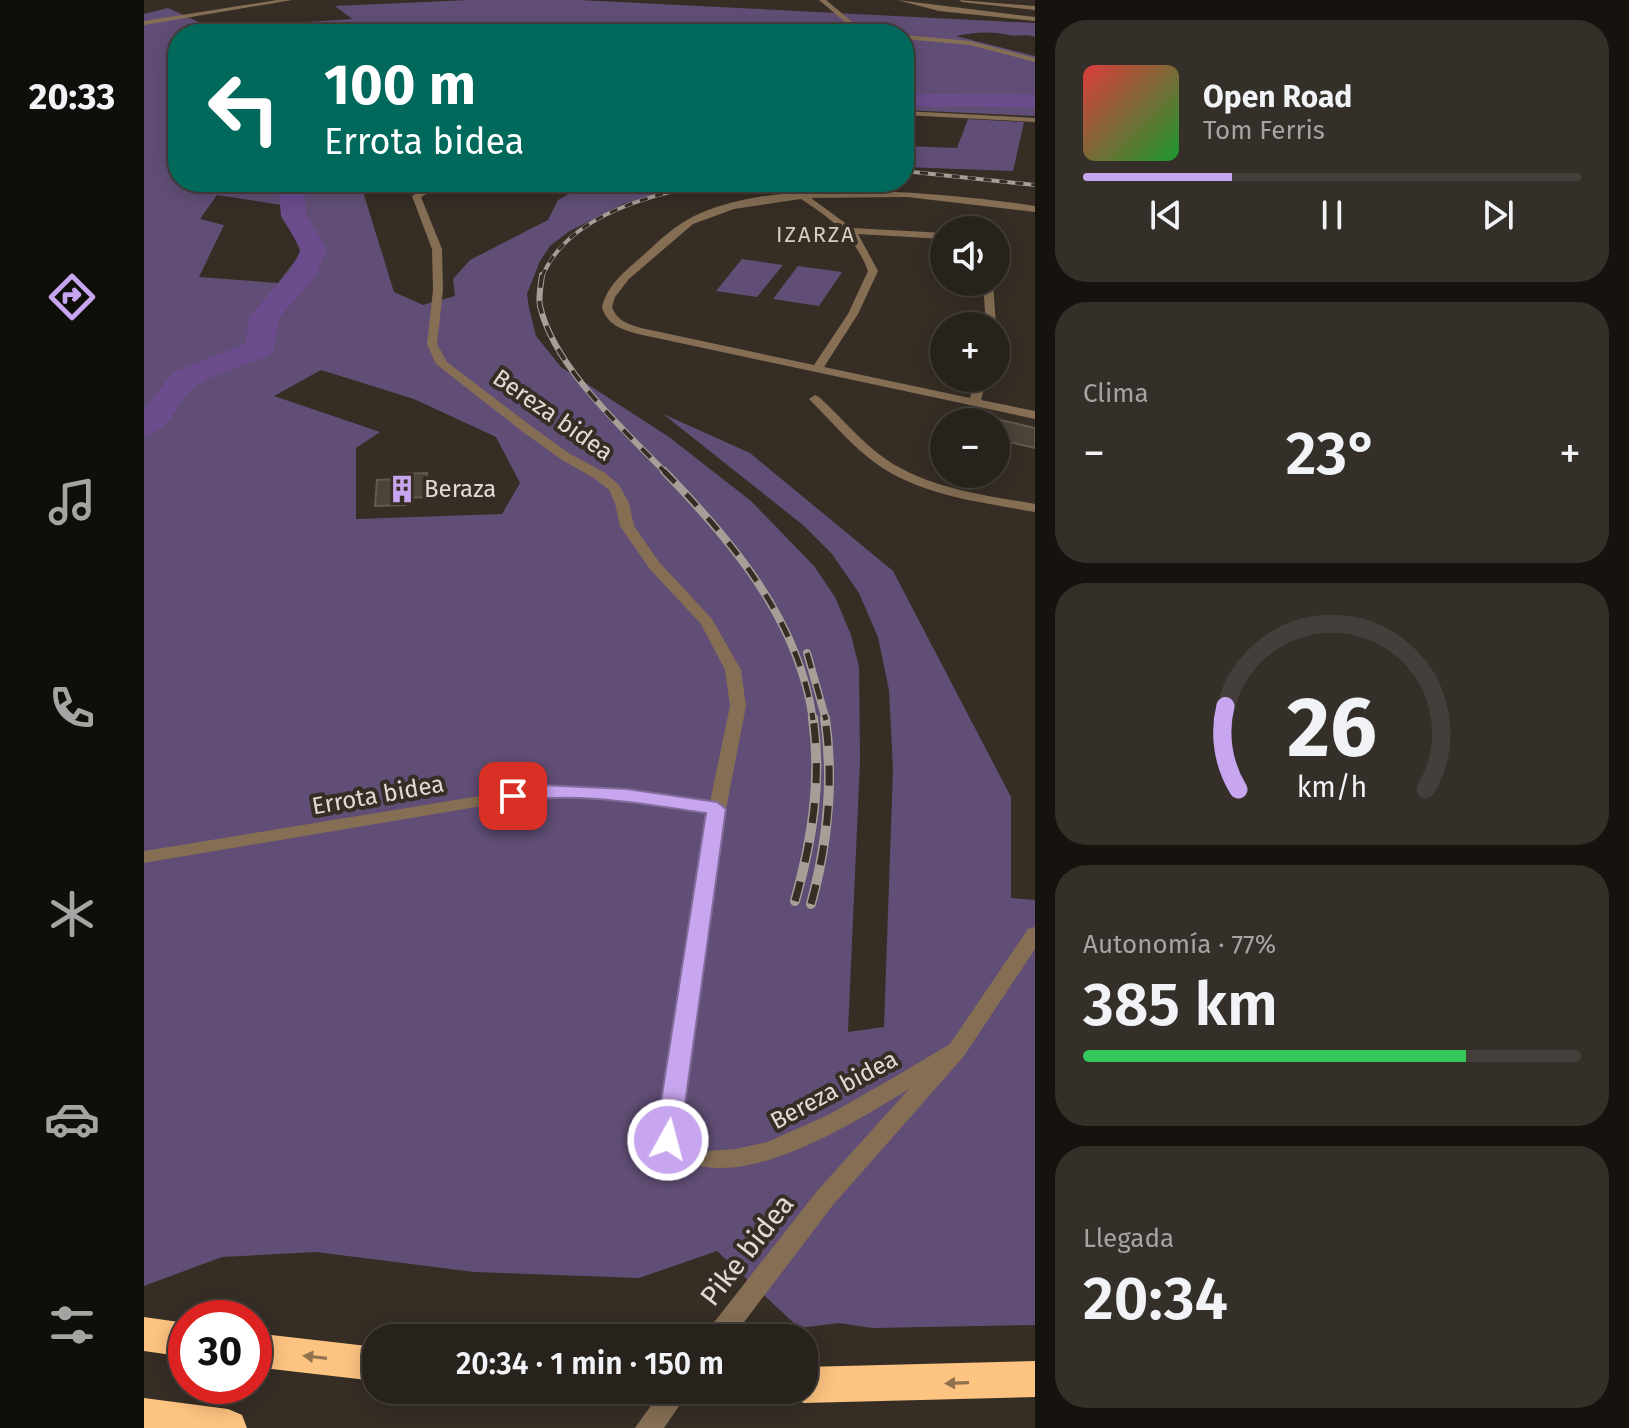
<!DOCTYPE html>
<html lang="es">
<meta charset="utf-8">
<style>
body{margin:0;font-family:"Fira Sans",sans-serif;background:#342f29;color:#f1f3f6;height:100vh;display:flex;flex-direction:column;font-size:30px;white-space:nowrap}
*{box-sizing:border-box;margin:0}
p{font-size:26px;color:#a5a4a3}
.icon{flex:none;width:44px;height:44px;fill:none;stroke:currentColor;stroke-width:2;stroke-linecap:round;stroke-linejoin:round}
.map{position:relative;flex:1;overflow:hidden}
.panel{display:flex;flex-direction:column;gap:20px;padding:20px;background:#16130f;width:594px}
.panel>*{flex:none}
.banner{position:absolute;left:24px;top:24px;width:746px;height:168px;border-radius:32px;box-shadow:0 4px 20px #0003,0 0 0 2px #443f3b;background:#00695c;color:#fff;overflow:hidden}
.controls{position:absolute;left:786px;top:216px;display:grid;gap:16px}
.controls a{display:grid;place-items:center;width:80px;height:80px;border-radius:50%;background:#28221c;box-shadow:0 4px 20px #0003,0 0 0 2px #443f3b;font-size:40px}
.speed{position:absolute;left:24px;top:1300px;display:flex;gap:16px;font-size:40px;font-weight:700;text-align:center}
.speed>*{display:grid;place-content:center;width:104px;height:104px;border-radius:50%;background:#28221c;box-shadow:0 4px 20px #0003,0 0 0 2px #443f3b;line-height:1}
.speed .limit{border:12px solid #d22;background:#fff;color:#111}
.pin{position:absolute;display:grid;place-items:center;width:68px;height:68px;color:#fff;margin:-34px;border-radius:16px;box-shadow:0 4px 12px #0006}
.me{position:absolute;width:88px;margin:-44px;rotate:7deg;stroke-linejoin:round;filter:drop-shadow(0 0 6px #0008)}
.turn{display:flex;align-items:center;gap:28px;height:168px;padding:0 24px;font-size:36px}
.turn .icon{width:104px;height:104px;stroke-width:2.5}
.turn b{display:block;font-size:56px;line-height:68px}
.big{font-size:60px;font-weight:600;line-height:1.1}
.panel .card{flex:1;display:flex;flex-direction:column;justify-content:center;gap:12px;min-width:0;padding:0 28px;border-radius:32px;background:#342f29}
.panel .dial{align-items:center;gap:0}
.dial svg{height:208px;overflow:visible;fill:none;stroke:#443f3b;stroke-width:7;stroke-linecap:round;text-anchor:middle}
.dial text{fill:#f1f3f6;stroke:none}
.song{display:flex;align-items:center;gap:24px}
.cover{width:96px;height:96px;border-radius:12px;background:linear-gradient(135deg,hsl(0 70% 55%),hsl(130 70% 35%))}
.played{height:8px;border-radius:4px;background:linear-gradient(90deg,#c8a6ef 30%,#443f3b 30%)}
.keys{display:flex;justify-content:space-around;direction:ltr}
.heat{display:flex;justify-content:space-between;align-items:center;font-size:44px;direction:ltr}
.charge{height:12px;border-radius:6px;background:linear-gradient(90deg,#34c759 77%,#443f3b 0)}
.trip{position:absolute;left:218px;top:1324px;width:456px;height:80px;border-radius:32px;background:#28221c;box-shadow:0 4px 20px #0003,0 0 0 2px #443f3b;font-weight:600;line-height:80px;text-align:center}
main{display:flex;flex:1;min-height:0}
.tabs{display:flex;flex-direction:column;width:144px;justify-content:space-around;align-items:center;background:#100e0b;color:#a5a4a3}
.tabs .icon{width:56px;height:56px}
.tabs .selected{color:#c8a6ef}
.tabs b{font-size:36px;color:#f1f3f6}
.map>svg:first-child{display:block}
</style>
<main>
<nav class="tabs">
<b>20:33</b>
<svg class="icon selected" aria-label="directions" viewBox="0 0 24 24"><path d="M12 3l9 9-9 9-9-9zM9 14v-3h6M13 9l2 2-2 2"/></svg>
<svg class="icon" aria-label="music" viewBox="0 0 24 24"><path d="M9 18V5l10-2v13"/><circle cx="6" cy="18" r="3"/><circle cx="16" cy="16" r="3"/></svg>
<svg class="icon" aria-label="phone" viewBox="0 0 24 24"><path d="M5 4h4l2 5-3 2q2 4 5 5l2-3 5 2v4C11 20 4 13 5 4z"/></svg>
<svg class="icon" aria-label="climate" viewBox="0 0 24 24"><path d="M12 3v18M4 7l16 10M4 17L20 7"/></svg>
<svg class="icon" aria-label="car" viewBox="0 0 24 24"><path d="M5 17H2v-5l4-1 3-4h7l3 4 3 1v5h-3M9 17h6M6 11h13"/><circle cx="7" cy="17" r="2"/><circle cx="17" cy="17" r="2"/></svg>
<svg class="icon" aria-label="filters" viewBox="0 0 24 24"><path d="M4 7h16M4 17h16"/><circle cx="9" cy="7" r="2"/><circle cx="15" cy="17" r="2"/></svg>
</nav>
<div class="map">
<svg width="891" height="1428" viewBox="0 0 891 1428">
<rect width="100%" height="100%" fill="#362e25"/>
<!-- green -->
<path fill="#614e76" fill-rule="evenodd" d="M325 0H435L891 23V37C882 33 874 37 865 35 847 31 831 32 812 36L891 56V116L760 110V34H34V182H216L250 292 279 305 311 296 309 279 326 260 404 220 414 200 427 193 458 182H557L479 204 424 232 406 246 396 261 383 294 385 308 392 336 417 367 525 437 607 501 670 566 691 597 707 635 715 667 716 761 704 1032 740 1027 749 770 745 690 734 637 715 593 688 554 659 525 519 414 606 453 749 571 867 797V898L891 900V1325L728 1328 695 1323 655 1328 573 1251 495 1278 330 1272 172 1252 78 1257 0 1286V14L24 8 68 28 208 19 191 6ZM73 195 137 205 157 253 134 283 55 277 80 225 56 219ZM177 370 270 399 352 437 376 483 358 514 212 519V448L236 432 130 396Z
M824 119 880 122 869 171 760 167V146L813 148Z
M598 259 639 265 613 297 572 291Z
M654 266 698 272 675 306 629 299Z"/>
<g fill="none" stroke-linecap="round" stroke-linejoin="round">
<!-- river -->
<path fill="#6b4c8d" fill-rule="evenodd" d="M760 94 891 95V107L760 106Z
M134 182H158L163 216 183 249 171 277 135 318 130 349 126 355C109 362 59 378 49 388 30 407 28 429 0 436V411L28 373 101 344 106 316 148 268 157 249 137 216Z"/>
</g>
<!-- building -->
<path fill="#4c433a" stroke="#62594f" stroke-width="2" d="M852 419 891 428V448L852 439Z
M283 473 285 497 261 498V505L231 506 233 480 257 479V474Z"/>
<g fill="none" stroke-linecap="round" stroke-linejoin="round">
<!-- street -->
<path fill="#856e54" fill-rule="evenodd" d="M133 0H148L0 25V21Z
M675 0H682L718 30 728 34 714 33Z
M753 0 891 17V21L795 11Z
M815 0 891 6V10L818 2Z
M760 35 826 41 891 58V62L826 45 760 39Z
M760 111 891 118V122L760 115Z
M293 182H304L277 197 298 249 299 290 293 344 303 362 387 426 426 454 460 472 475 485 485 503 490 526 515 562 568 619 597 670 602 706 582 809 535 1136 562 1151 592 1149 623 1142 684 1115 749 1078 806 1044 884 929 891 927V949L820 1056 689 1205 588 1338H561L564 1330 673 1191 765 1089C709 1123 595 1197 531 1156 524 1151 517 1148 513 1140L564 813 483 801 397 796 0 863V851L397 786 483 789 566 802 586 706 581 670 557 624 505 568 476 526 471 503 465 490 450 478 418 460 379 432 292 364 283 344 289 290 288 249 268 196Z
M731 191C785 193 838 198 891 206V212L763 197 667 198 708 228 800 233V239L714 234 734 271 714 314 680 367 826 398 831 378H843L837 400 891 411V419L494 334C477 329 463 325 458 307 463 286 479 273 495 259 510 246 525 230 543 220 598 190 670 191 731 191ZM657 199C687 219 711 236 724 271L704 314 670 365 497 328C484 324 473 321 468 307L471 297 485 279 549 224 590 209Z
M839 282H849L852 326V327L842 326Z
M671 395 675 397C698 418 718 443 743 460 787 489 840 495 891 504V512C837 502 776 496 730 462 707 445 688 422 667 401L665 399Z
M518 1390H546L520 1428H491Z"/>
<!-- highway -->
<path fill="#fdc380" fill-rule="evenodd" d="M0 1317 42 1323V1357L0 1351Z
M110 1333 232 1347V1381L110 1367Z
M891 1361V1397L660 1403 647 1398 643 1390H660V1367Z
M0 1398 84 1409 98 1415 103 1428H0Z"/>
<defs>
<path id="rail-far3" d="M760 171 891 185
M398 277C424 213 511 194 572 182"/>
<path id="rail-far2" d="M398 275C397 285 394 296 396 306 410 367 479 429 522 473"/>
<path id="rail-far1" d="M520 471C588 541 655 620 669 720
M663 653 682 720"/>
<path id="rail" d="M651 901C668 841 678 781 669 718
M667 904C684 842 690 782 681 718"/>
</defs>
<!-- rail-far3 casing -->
<use href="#rail-far3" stroke="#a69f98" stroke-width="4"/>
<!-- rail-far2 casing -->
<use href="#rail-far2" stroke="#a69f98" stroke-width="6"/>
<!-- rail-far1 casing -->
<use href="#rail-far1" stroke="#a69f98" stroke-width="8"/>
<!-- rail casing -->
<use href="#rail" stroke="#a69f98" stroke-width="10"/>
<!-- rail-far3 -->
<use href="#rail-far3" stroke="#362e25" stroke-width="3" stroke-dasharray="8" stroke-linecap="butt"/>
<!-- rail-far2 -->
<use href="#rail-far2" stroke="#362e25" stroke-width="4" stroke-dasharray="13" stroke-linecap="butt"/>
<!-- rail-far1 -->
<use href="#rail-far1" stroke="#362e25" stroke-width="5" stroke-dasharray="16" stroke-linecap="butt"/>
<!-- rail -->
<use href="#rail" stroke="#362e25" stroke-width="7" stroke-dasharray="20" stroke-linecap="butt"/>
</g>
<!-- one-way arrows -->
<defs><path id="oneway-solid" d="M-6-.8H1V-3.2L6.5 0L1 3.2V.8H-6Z" transform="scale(2)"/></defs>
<g fill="#90714e">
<use href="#oneway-solid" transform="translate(171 1357) rotate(-173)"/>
<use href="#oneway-solid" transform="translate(813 1383) rotate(178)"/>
</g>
<!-- route -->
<path fill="#c8a6ef" stroke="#826c9b" stroke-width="2" d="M397 785 483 789 573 802 582 809 536 1140 532 1148 524 1151 515 1148 511 1140 562 813C499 804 432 791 369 802L359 796 362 792Z"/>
<!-- icons -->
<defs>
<symbol id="building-bare" viewBox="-9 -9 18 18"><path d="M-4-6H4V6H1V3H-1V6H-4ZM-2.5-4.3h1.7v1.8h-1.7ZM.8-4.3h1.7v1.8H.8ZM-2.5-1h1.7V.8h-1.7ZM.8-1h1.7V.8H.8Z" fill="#c8a6ef" stroke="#362e25" stroke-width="2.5" paint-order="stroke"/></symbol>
</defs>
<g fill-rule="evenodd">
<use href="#building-bare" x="238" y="469" width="40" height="40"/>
</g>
<g text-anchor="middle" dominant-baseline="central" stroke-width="8" stroke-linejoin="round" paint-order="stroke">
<!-- far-neighbourhood labels -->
<g font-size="22" letter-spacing="2" fill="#d7ccc0" stroke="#362e25">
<text x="672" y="234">IZARZA</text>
</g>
<!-- street labels -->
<g font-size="24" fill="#e0dad4" stroke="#362e25">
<text transform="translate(409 415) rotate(35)">Bereza bidea</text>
<text transform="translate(234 795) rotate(-10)">Errota bidea</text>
<text transform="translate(690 1090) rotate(-28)">Bereza bidea</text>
</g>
<!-- poi labels -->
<g font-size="24" fill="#e0dad4" stroke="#362e25" text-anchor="start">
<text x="280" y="489">Beraza</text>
</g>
<!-- near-street labels -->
<g font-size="28" fill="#e0dad4" stroke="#362e25">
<text transform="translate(603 1250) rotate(-52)">Pike bidea</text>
</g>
</g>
</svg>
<div class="controls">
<a><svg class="icon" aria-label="sound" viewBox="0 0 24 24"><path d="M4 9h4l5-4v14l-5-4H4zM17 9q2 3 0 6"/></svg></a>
<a>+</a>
<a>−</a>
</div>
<div class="speed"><div class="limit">30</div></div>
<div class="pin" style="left:369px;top:796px;background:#d93025"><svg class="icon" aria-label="arrive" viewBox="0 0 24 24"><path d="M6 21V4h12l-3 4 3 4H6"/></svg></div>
<svg class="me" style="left:524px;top:1140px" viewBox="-20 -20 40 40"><circle r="17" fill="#c8a6ef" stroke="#fff" stroke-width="3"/><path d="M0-11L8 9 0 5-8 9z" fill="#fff"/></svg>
<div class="trip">20:34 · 1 min · 150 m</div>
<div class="banner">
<div class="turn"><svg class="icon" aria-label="left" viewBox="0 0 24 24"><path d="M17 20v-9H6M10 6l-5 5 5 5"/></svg><div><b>100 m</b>Errota bidea</div></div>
</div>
</div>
<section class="panel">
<div class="card">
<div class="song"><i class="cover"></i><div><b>Open Road</b><p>Tom Ferris</p></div></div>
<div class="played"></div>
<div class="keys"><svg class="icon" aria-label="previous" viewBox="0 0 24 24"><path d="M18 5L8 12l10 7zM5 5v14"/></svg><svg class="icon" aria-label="pause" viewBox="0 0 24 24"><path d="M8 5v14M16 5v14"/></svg><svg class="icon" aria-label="next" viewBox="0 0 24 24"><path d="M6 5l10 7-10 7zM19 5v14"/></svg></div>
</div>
<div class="card"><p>Clima</p>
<div class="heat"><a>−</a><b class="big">23°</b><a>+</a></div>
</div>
<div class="card dial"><svg viewBox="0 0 100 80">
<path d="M14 69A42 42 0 1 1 86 69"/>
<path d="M14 69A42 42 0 0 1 9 37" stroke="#c8a6ef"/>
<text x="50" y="56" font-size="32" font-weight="700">26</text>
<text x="50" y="72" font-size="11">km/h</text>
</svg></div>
<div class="card"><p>Autonomía · 77%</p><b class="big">385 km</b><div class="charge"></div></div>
<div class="card"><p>Llegada</p><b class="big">20:34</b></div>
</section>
</main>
